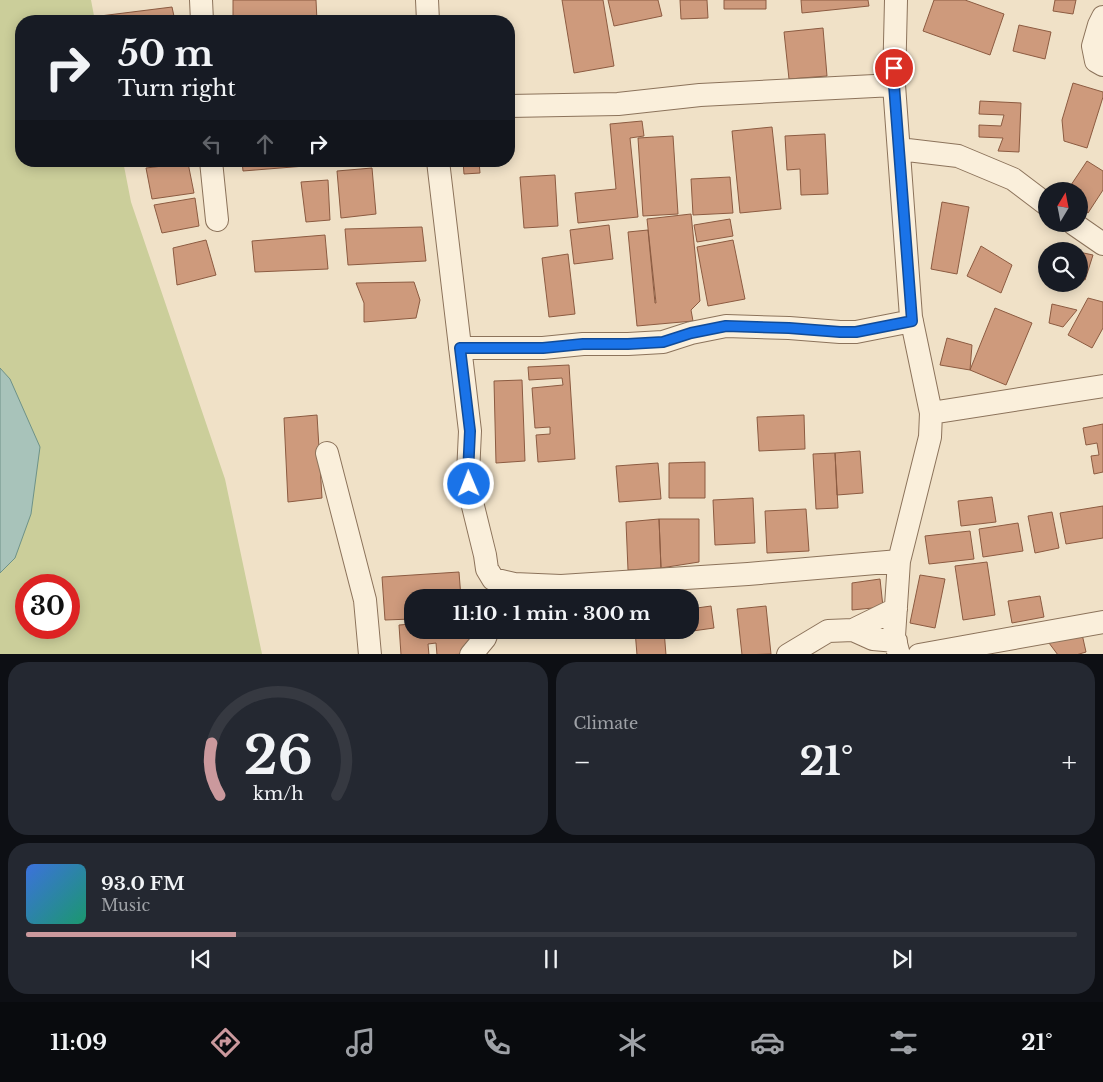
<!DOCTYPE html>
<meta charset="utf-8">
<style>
body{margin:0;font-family:"Libre Baskerville",serif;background:#242831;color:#f1f3f6;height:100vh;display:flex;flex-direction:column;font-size:19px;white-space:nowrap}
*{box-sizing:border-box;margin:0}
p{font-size:16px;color:#9ea1a6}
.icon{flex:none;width:28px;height:28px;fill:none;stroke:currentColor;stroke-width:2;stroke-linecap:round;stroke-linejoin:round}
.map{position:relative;height:654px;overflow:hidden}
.panel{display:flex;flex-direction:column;gap:8px;padding:8px;background:#0d0f14;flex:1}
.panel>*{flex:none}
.top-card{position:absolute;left:15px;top:15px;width:500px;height:152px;border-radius:20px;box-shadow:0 2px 12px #0003;background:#171b24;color:#f1f3f6;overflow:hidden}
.needle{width:32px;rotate:10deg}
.fabs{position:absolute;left:1038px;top:182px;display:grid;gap:10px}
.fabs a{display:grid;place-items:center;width:50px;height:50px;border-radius:50%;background:#171b24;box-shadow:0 2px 12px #0003;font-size:25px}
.speed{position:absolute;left:15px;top:574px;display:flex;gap:10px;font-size:25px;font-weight:700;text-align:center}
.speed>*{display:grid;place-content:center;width:65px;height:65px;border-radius:50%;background:#171b24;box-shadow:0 2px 12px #0003;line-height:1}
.speed .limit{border:8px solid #d22;background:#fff;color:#111}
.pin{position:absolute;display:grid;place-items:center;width:42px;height:42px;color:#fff;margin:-21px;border:2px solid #fff;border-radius:50%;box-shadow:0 1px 5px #0007}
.me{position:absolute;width:55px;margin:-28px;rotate:359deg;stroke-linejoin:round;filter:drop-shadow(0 0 4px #0008)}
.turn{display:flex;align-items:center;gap:18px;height:105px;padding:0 20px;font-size:22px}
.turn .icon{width:65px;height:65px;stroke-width:2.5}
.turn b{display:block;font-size:35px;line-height:42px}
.lanes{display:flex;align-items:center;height:48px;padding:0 20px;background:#0003;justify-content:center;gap:25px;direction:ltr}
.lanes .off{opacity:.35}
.big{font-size:38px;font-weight:700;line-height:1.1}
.panel .card{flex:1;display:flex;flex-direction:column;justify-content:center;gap:8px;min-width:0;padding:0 18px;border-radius:20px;background:#242831}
.panel .dial{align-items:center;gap:0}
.dial svg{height:130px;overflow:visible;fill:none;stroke:#363941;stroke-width:7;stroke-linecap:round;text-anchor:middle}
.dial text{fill:#f1f3f6;stroke:none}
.song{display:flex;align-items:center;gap:15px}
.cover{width:60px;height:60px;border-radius:8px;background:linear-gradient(135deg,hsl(220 70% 55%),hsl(160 70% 35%))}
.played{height:5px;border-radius:2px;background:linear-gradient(90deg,#cb999d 20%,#363941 20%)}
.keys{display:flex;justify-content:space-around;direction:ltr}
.heat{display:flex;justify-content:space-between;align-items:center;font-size:28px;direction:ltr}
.panel .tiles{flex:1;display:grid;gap:8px;grid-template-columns:1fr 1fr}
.card:last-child{grid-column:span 2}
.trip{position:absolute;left:404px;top:589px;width:295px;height:50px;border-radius:20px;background:#171b24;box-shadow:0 2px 12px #0003;font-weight:700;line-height:50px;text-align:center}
.tab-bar{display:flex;height:80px;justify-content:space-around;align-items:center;background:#090b0e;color:#9ea1a6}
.tab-bar .icon{width:35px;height:35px}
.tab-bar .selected{color:#cb999d}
.tab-bar b{font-size:22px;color:#f1f3f6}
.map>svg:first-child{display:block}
</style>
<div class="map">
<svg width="1103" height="655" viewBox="0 0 1103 655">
<rect width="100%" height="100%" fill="#f0e1c7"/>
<!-- green -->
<path fill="#cbce9a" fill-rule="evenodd" d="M0 0H91L95 21H21V161H123L131 202 225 479 262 654 0 655ZM26 585H69V628H26Z"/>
<!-- water -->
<path fill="#a8c3ba" stroke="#6e9288" d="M0 368 10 379 40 447 31 514 15 558 0 573Z"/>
<!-- building -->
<path fill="#ce9a7c" stroke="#8c5b41" d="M233 0H316L317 21H233Z
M562 0H603L614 66 574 73Z
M608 0H658L662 16 614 26Z
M680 0H707L708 18 681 19Z
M724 0H766V9H724Z
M801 0H868L869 6 802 13Z
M934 0H965L1004 14 990 55 923 31Z
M1055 0H1076L1073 14 1053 11Z
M172 7 175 21H101L100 16Z
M1019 25 1051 32 1045 59 1013 51Z
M823 28 827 76 789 79 784 32Z
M1073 83 1103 92V97L1087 148 1064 141 1062 120Z
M980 101 1021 103 1019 152 998 151 1003 138 979 137V125L1001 126 1004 115 979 114Z
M642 121 644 136 630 138 638 217 578 223 575 193 616 189 610 124Z
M772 127 781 209 740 213 732 131Z
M825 134 828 194 801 195 800 169 787 170 785 136Z
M673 136 678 214 643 216 638 138Z
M242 161H330V164L243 171Z
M463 161H479L480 173 464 174Z
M1087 161 1103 171V190L1088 213 1079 207V191H1067Z
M188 163 194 193 152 199 146 168Z
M372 168 376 214 341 218 337 171Z
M555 175 558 226 524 228 520 177Z
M730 177 733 213 693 215 691 179Z
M328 180 330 220 306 222 301 182Z
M195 198 199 226 162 233 154 205Z
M942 202 969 207 957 274 931 269Z
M691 214 700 301 691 310 693 321 637 326 628 232 648 230 655 303H656L647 219Z
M730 219 733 236 697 242 694 225Z
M609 225 613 259 574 264 570 230Z
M422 227 426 261 348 265 345 229Z
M325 235 328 269 255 272 252 241Z
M206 240 216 275 177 285 173 248Z
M733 240 745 299 708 306 697 247Z
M981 246 1012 265 1001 293 967 276Z
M1079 252 1093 255 1085 280 1079 278Z
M568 254 575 314 549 317 542 258Z
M414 282 420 300 416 318 364 322V303L356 283Z
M1088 298 1103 302V328L1092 348 1068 335Z
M1052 304 1077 310 1063 327 1049 323Z
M995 308 1032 323 1006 385 970 370Z
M947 338 972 345 970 370 940 365Z
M569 365 575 459 538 462 536 435 550 434V427L535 428 532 388 563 385 562 378 529 380 528 367Z
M522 380 525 461 496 463 494 381Z
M317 415 322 498 288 502 284 418Z
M804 415 805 449 759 451 757 417Z
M1103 424V472L1094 474 1091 456 1099 455 1097 443 1086 445 1083 428Z
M860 451 863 493 837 495 835 453Z
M835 453 838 508 816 509 813 454Z
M705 462V498H669V463Z
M658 463 661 499 619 502 616 466Z
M992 497 996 522 961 526 958 501Z
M753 498 755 543 715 545 713 500Z
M1103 506V538L1066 544 1060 513Z
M806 509 809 551 767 553 765 511Z
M1052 512 1059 548 1035 553 1028 516Z
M659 519 661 568 628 570 626 522Z
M659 519H699V562L661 568Z
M1018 523 1023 551 983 557 979 529Z
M970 531 974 559 929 564 925 536Z
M987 562 995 615 963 620 955 566Z
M459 572 461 598H412V619L385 620 382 577Z
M920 575 945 579 935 628 910 623Z
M880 579 883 607 852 610V583Z
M1040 596 1044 617 1012 623 1008 601Z
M711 606 714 628 671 634V630H690V609Z
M766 606 771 654 742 655 737 609Z
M412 624V630H470L472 654 437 655 436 643 428 644 429 655H401L399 625Z
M635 630H664L666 655H637Z
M1082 634 1086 652 1076 655H1058L1049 643Z"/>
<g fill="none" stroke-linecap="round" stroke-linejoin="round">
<defs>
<path id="street" d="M201 0 202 21
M427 0 428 21
M896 0 894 85 911 317 931 413 930 437 899 561 894 636 899 655
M1103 17 1099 25 1093 46 1096 61 1103 65
M509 106 618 104 700 95 894 85
M899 149 958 156 1013 179 1046 204
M211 161 217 220
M438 161 470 431 468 474 470 494 485 555 487 569 493 579 514 584 561 586 748 574 899 561
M1074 224 1103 244
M460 348H543L583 344H628L663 342 691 333 726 326 789 328 840 332H856L912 321
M931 413 1103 386
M327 453 365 600 370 655
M853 630 896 609
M471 655 485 638 488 630
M788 655 828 631 853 630 873 639 896 641
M919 655 1103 622"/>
</defs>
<!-- street casing -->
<use href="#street" stroke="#8c735b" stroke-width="24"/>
<!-- street -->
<use href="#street" stroke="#faefdb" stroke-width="22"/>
</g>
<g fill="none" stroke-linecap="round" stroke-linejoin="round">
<defs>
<path id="route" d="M469 484 468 474 470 431 460 348H543L583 344H628L663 342 691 333 726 326 789 328 840 332H856L912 321 894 85V68"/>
</defs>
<!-- route casing -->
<use href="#route" stroke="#114b97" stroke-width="12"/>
<!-- route -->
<use href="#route" stroke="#1a73e8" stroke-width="9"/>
</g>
</svg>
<div class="fabs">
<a><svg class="needle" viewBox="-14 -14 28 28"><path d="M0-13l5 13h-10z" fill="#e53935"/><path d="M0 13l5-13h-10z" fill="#9ea1a6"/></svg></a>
<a><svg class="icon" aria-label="search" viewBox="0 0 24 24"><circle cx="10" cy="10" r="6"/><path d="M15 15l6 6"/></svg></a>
</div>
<div class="speed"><div class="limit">30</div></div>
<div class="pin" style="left:894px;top:68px;background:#d93025"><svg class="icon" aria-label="arrive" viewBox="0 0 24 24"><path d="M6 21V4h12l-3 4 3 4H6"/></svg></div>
<svg class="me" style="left:469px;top:484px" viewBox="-20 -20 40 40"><circle r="17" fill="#1a73e8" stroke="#fff" stroke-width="3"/><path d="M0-11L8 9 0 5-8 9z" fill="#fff"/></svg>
<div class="trip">11:10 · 1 min · 300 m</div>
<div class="top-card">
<div class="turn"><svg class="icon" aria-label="right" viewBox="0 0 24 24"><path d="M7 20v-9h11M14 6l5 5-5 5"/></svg><div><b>50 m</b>Turn right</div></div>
<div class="lanes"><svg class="icon off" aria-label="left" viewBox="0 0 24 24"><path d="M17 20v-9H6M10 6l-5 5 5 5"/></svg><svg class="icon off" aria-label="ahead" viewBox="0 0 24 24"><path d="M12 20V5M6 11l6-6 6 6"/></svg><svg class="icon" aria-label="right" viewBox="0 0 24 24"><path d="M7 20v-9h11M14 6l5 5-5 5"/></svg></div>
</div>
</div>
<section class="panel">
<div class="tiles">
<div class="card dial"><svg viewBox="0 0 100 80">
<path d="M14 69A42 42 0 1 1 86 69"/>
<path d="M14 69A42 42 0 0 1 9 37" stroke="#cb999d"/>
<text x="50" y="56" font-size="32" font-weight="700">26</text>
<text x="50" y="72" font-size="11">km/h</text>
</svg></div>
<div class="card"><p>Climate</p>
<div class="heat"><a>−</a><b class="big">21°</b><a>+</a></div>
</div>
<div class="card">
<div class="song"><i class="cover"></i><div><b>93.0 FM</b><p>Music</p></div></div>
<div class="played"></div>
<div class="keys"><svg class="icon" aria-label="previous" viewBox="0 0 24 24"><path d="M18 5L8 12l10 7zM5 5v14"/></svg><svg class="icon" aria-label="pause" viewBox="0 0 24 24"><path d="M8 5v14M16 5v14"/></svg><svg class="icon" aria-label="next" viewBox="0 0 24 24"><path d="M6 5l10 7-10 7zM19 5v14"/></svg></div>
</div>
</div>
</section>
<nav class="tab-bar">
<b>11:09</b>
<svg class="icon selected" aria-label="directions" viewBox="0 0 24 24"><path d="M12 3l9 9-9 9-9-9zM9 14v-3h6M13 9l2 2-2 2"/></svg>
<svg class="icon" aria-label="music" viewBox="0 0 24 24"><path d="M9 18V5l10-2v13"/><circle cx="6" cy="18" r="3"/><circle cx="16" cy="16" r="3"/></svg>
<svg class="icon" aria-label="phone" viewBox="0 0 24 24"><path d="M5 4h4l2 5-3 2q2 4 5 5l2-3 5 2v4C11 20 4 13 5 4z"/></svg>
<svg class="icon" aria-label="climate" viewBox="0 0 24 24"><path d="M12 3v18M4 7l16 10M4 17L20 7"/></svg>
<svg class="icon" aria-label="car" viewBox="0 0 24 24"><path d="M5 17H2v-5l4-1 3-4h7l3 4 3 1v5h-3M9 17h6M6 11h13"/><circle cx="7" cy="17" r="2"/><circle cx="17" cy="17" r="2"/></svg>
<svg class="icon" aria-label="filters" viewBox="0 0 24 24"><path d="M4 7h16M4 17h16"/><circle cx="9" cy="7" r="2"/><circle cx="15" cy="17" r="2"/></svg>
<b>21°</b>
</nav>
